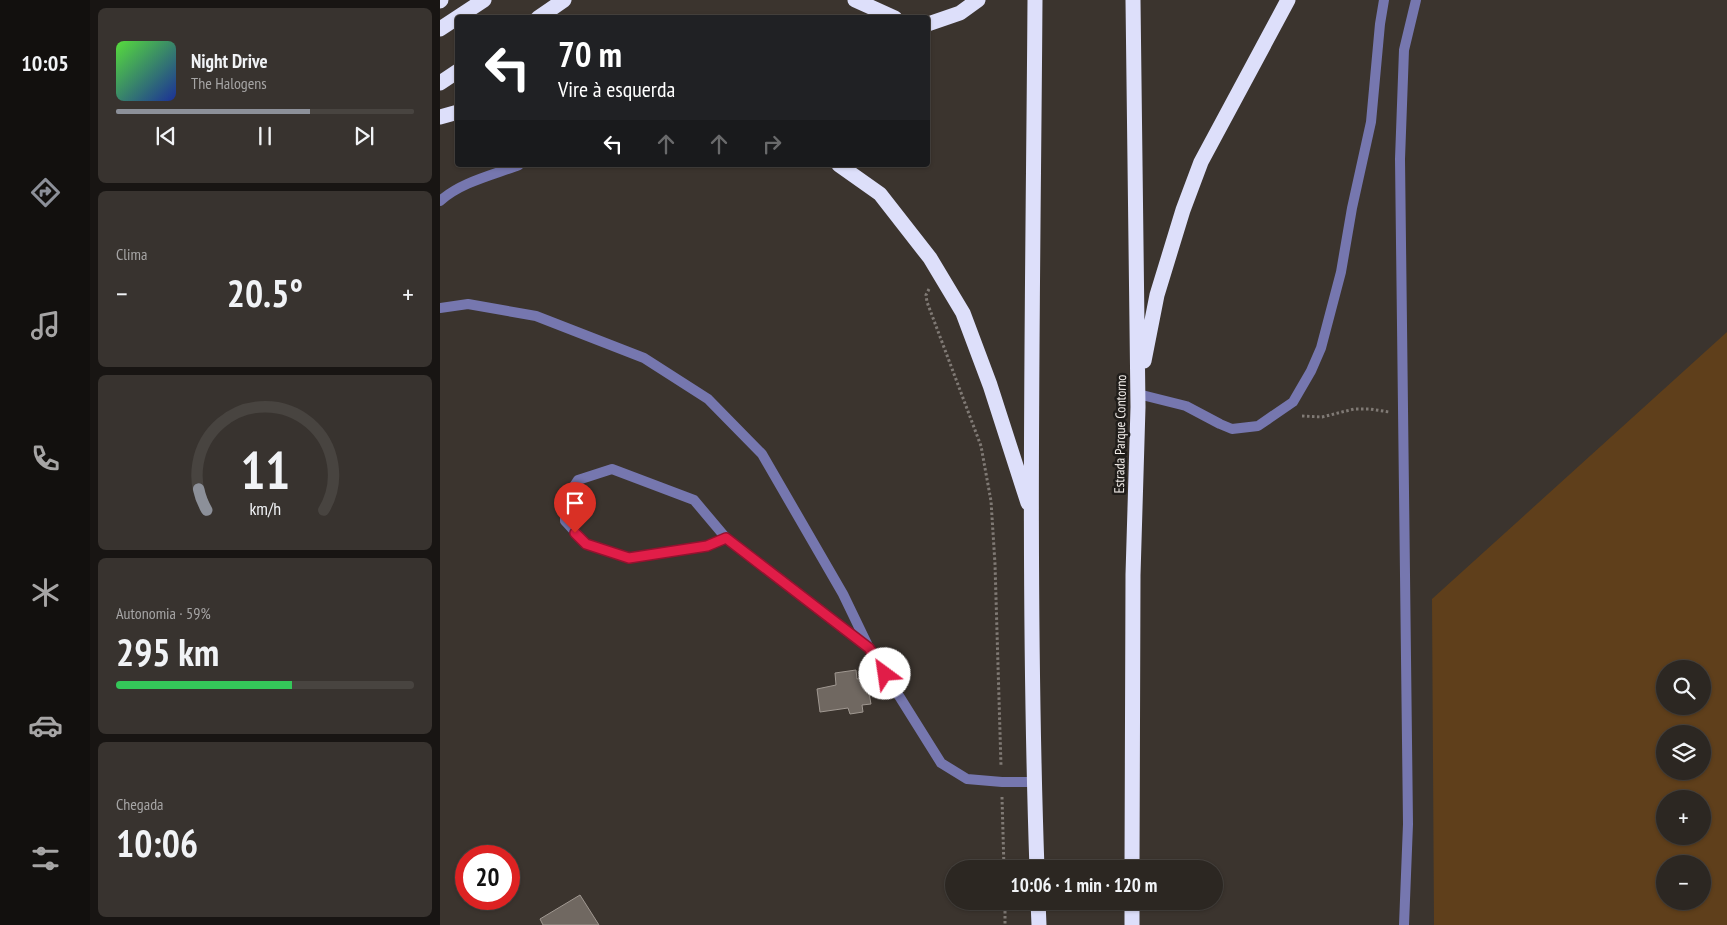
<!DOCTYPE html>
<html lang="pt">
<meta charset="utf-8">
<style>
body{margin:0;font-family:"PT Sans Narrow",sans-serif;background:#38332f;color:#f1f3f6;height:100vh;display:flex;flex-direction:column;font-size:19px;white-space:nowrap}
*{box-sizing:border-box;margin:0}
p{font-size:16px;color:#a6a5a5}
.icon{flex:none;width:28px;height:28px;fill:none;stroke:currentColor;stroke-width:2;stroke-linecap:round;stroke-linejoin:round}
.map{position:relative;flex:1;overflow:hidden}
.side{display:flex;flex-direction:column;gap:8px;padding:8px;background:#181513;width:350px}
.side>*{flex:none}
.top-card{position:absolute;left:15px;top:15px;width:475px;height:152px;border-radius:5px;box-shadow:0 1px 4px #0004,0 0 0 1px #484440;background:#202124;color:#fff;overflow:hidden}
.tools{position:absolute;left:1216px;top:660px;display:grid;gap:10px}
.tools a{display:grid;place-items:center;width:55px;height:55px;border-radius:50%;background:#2c2722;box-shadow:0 1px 4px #0004,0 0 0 1px #484440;font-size:25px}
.speed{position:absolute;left:15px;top:845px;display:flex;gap:10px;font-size:25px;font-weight:700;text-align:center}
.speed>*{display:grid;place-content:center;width:65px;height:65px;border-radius:50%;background:#2c2722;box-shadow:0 1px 4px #0004,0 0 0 1px #484440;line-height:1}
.speed .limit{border:8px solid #d22;background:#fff;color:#111}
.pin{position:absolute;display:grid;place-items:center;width:42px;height:42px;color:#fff;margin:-51px -21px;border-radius:50% 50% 50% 0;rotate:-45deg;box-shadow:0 0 5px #0007}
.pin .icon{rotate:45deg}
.me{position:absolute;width:55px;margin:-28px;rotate:329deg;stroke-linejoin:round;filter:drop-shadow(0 0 4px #0008)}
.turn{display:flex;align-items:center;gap:18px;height:105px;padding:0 20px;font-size:22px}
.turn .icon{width:65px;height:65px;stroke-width:2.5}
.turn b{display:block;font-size:35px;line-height:42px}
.lanes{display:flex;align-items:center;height:48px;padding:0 20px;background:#0003;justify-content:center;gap:25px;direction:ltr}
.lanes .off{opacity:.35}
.big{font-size:38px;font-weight:800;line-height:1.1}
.side .widget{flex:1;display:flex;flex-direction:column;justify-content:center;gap:8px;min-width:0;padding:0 18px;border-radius:8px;background:#38332f}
.side .dial{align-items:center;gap:0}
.dial svg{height:130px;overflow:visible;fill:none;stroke:#484440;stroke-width:7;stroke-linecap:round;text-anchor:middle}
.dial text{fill:#f1f3f6;stroke:none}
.song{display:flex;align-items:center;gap:15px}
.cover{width:60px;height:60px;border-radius:8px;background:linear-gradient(135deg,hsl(110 70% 55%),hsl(230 70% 35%))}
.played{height:5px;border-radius:2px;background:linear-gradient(90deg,#8c9099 65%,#484440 65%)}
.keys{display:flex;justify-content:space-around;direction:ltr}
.heat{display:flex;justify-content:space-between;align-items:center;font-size:28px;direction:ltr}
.charge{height:8px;border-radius:4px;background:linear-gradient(90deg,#34c759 59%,#484440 0)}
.trip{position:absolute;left:505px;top:860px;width:278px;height:50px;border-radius:25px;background:#2c2722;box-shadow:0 1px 4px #0004,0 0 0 1px #484440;font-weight:800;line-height:50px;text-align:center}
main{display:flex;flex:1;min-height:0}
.dock{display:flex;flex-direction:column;width:90px;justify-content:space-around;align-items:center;background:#12100e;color:#a6a5a5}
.dock .icon{width:35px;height:35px}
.dock .selected{color:#8c9099}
.dock b{font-size:22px;color:#f1f3f6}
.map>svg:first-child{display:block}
</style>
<main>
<nav class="dock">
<b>10:05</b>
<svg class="icon selected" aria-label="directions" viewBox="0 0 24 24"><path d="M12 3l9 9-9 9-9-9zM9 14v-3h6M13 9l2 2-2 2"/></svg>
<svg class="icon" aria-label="music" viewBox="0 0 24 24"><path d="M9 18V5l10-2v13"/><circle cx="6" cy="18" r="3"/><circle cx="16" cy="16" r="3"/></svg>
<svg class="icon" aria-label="phone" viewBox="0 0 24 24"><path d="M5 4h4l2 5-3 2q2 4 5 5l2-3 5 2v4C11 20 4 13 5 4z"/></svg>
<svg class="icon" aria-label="climate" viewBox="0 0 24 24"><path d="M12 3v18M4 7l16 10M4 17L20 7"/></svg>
<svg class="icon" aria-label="car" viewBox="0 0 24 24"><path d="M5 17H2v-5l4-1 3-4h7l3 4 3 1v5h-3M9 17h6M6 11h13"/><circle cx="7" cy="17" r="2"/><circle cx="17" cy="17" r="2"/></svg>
<svg class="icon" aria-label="filters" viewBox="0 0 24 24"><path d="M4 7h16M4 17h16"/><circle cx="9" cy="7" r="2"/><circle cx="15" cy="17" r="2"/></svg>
</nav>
<section class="side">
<div class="widget">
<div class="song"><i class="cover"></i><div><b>Night Drive</b><p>The Halogens</p></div></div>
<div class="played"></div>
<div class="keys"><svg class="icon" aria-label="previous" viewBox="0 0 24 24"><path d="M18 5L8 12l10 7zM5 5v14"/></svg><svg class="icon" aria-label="pause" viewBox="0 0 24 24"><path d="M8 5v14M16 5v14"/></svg><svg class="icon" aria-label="next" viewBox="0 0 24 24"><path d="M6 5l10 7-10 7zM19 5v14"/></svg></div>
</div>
<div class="widget"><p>Clima</p>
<div class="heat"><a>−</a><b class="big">20.5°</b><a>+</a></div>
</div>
<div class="widget dial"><svg viewBox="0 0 100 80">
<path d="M14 69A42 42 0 1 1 86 69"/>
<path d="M14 69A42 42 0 0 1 9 56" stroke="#8c9099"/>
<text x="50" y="56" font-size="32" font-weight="700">11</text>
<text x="50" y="72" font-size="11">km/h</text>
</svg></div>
<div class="widget"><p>Autonomia · 59%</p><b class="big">295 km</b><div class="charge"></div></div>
<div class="widget"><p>Chegada</p><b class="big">10:06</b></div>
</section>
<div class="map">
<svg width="1287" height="925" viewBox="0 0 1287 925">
<rect width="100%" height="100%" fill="#3b342e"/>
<!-- green -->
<path fill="#5f3f1b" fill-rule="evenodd" d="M1287 332V925H994L992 599ZM1225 669H1262V706H1225ZM1225 734H1262V771H1225ZM1225 799H1262V836H1225ZM1225 864H1262V901H1225Z"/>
<!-- building -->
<path fill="#706861" stroke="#a09891" d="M416 670 417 679 426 677 431 704 422 705 423 712 410 714 408 708 380 712 377 689 396 685 395 673Z
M140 895 159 925H103L100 919Z"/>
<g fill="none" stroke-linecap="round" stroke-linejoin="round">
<!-- path -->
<path stroke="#807a75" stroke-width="3" stroke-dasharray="2.5 2.5" stroke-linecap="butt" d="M489 289 486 295 487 302 541 446 551 501 555 564 561 766
M862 416 882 417 914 409H930L949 412
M562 797 564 869
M565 901V925"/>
<!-- lane -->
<path stroke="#7677af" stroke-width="10" d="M0 308 28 304 96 316 204 358 268 399 322 454 403 594 429 648 501 763 527 779 562 782H594
M286 538 267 546 189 558 146 544 125 521V500L138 480 172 469 254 500 286 538 426 646"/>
<!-- street -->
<path stroke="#7677af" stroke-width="10" d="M0 201C21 182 53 175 79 165
M698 394 746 406 780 424 792 429 818 426 853 402 871 371 881 348 901 272 912 208 931 122 940 24 944 0
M964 925 968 824 960 159 964 50 976 0"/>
<!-- highway -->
<path stroke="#dddffa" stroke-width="15" d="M415 0 455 18
M595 0C593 289 587 579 597 869
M0 1 1 0
M98 18 124 0
M488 24 520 13 538 0
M0 29 44 0
M0 83 18 71
M0 117 18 112
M399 165 440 194 490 258 523 313 550 385 588 503
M704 361 717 295 743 210 761 162 848 0
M692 869 693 575 698 407 693 0
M598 901 599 925
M692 925V901"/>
</g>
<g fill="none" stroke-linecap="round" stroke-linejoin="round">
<defs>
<path id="route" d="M135 533 146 544 189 558 267 546 286 538 429 648 445 674"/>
</defs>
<!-- route casing -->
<use href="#route" stroke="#92132f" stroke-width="12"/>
<!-- route -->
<use href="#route" stroke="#e11d48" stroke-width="9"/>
</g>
<g text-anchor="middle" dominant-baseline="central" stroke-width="5" stroke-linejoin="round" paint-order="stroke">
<!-- street labels -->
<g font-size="14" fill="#f4efeb" stroke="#201d1a">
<text transform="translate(680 434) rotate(-89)">Estrada Parque Contorno</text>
</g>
</g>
</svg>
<div class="tools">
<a><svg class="icon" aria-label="search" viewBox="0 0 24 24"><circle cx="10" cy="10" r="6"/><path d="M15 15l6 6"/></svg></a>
<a><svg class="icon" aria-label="layers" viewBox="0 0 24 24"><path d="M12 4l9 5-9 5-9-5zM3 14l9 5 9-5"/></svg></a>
<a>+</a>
<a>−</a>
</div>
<div class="speed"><div class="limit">20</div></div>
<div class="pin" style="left:135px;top:533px;background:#d93025"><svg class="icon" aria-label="arrive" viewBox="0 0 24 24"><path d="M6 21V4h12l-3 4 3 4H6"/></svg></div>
<svg class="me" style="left:445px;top:674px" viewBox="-20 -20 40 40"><circle r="19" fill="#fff"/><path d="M0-13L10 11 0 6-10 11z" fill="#e11d48"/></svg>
<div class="trip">10:06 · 1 min · 120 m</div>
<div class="top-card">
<div class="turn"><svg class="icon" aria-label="left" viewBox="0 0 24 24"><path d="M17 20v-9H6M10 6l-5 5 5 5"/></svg><div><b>70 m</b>Vire à esquerda</div></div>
<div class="lanes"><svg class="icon" aria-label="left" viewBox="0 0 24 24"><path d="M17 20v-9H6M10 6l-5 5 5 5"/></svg><svg class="icon off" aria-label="ahead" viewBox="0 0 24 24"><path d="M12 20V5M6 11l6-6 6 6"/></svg><svg class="icon off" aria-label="ahead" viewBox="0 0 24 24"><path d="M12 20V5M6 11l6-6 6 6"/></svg><svg class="icon off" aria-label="right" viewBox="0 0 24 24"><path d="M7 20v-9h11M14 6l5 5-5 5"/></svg></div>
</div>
</div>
</main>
